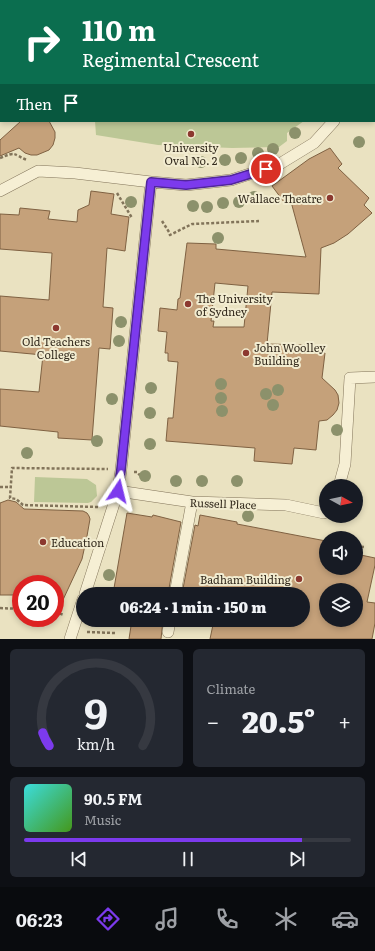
<!DOCTYPE html>
<meta charset="utf-8">
<style>
body{margin:0;font-family:Literata,serif;background:#242831;color:#f1f3f6;height:100vh;display:flex;flex-direction:column;font-size:15px;white-space:nowrap}
*{box-sizing:border-box;margin:0}
p{font-size:13px;color:#9ea1a6}
.icon{flex:none;width:22px;height:22px;fill:none;stroke:currentColor;stroke-width:2;stroke-linecap:round;stroke-linejoin:round}
.map{position:relative;height:639px;overflow:hidden}
.drawer{display:flex;flex-direction:column;gap:10px;padding:10px;background:#0d0f14;flex:1}
.drawer>*{flex:none}
.top-card{position:absolute;left:0px;top:0px;width:375px;height:122px;box-shadow:0 2px 6px #0003;background:#0b6e4f;color:#fff;overflow:hidden}
.needle{width:26px;rotate:98deg}
.fabs{position:absolute;left:319px;top:479px;display:grid;gap:8px}
.fabs a{display:grid;place-items:center;width:44px;height:44px;border-radius:50%;background:#171b24;box-shadow:0 2px 6px #0003;font-size:20px}
.speed{position:absolute;left:12px;top:575px;display:flex;gap:8px;font-size:20px;font-weight:700;text-align:center}
.speed>*{display:grid;place-content:center;width:52px;height:52px;border-radius:50%;background:#171b24;box-shadow:0 2px 6px #0003;line-height:1}
.speed .limit{border:6px solid #d22;background:#fff;color:#111}
.pin{position:absolute;display:grid;place-items:center;width:34px;height:34px;color:#fff;margin:-17px;border:2px solid #fff;border-radius:50%;box-shadow:0 1px 4px #0007}
.me{position:absolute;width:44px;margin:-22px;rotate:10deg;stroke-linejoin:round;filter:drop-shadow(0 0 3px #0008)}
.turn{display:flex;align-items:center;gap:14px;height:84px;padding:0 16px;font-size:18px}
.turn .icon{width:52px;height:52px;stroke-width:2.5}
.turn b{display:block;font-size:28px;line-height:34px}
.then{display:flex;align-items:center;height:38px;padding:0 16px;background:#0003;gap:8px;font-size:15px}
.big{font-size:30px;font-weight:800;line-height:1.1}
.drawer .tile{flex:1;display:flex;flex-direction:column;justify-content:center;gap:6px;min-width:0;padding:0 14px;border-radius:6px;background:#242831}
.drawer .dial{align-items:center;gap:0}
.dial svg{height:104px;overflow:visible;fill:none;stroke:#363941;stroke-width:7;stroke-linecap:round;text-anchor:middle}
.dial text{fill:#f1f3f6;stroke:none}
.song{display:flex;align-items:center;gap:12px}
.cover{width:48px;height:48px;border-radius:6px;background:linear-gradient(135deg,hsl(180 70% 55%),hsl(100 70% 35%))}
.played{height:4px;border-radius:2px;background:linear-gradient(90deg,#7c3aed 85%,#363941 85%)}
.keys{display:flex;justify-content:space-around;direction:ltr}
.heat{display:flex;justify-content:space-between;align-items:center;font-size:22px;direction:ltr}
.drawer .tiles{flex:1;display:grid;gap:10px;grid-template-columns:1fr 1fr}
.tile:last-child{grid-column:span 2}
.trip{position:absolute;left:76px;top:587px;width:234px;height:40px;border-radius:20px;background:#171b24;box-shadow:0 2px 6px #0003;font-weight:800;line-height:40px;text-align:center}
.tabs{display:flex;height:64px;justify-content:space-around;align-items:center;background:#090b0e;color:#9ea1a6}
.tabs .icon{width:28px;height:28px}
.tabs .on{color:#7c3aed}
.tabs b{font-size:18px;color:#f1f3f6}
.map>svg:first-child{display:block}
</style>
<div class="map">
<svg width="375" height="639" viewBox="0 0 375 639">
<rect width="100%" height="100%" fill="#eae2c1"/>
<!-- green -->
<path fill="#bcc796" d="M0 0H347L1 1V68Z
M95 121H304L287 133V141L279 147 232 148 158 145 96 135Z
M35 477 87 479 96 485 97 496 91 502 88 503 34 502Z"/>
<!-- building -->
<path fill="#c5a17a" stroke="#7f6142" fill-rule="evenodd" d="M21 121H49L55 132V138L53 145 49 150 37 155H31L25 153 19 148 0 156V140Z
M330 148 342 164 338 168 369 198 364 205 372 213 348 234 334 243 321 248 319 294 272 292 267 344 310 345 309 352 325 353 322 378 335 390 338 395 339 403 337 410 333 415 327 420 319 421 316 450 294 448 292 464 254 461 255 448 166 441 168 418H173L178 362 168 361V353H165L167 332 158 331 160 308 177 310 178 299 180 298 187 243 216 244V249L306 257 290 198 284 202 272 186 309 159ZM215 283 248 286 244 327H213L214 321H211Z
M91 191 114 194 111 214 129 217 125 251 107 248 103 307 113 308 110 349 99 348 92 440 58 438V432L0 426V389L39 392 43 355 0 351V296L49 300 52 253 0 249V214L19 215 20 208 50 211 48 219 77 222 78 210 89 205Z
M8 500 16 502 24 509 83 511 87 513 89 516 90 519 87 536 82 559 55 617V584H21V595H0V503Z
M127 513 152 517 153 515 181 522 168 594H113Z
M200 515 237 522V524L326 541V568H356V554L375 558V565L367 602 375 603V623L372 639H210L214 620H303V594H182L195 525 198 526ZM326 590H356V620H326Z
M125 620H163L161 639H129L131 626 124 625Z"/>
<g fill="none" stroke-linecap="round" stroke-linejoin="round">
<defs>
<path id="lane" d="M365 1V0
M0 191 38 171 75 173 151 182 186 185 231 180 278 165 314 143 334 121
M339 486 345 464 350 378 375 377
M118 491 192 502 286 505 324 513 326 510
M85 594 118 491 121 470 151 182
M175 594 192 502
M168 632 170 620
M70 639 83 599"/>
</defs>
<!-- lane casing -->
<use href="#lane" stroke="#82745a" stroke-width="12"/>
<!-- path -->
<path stroke="#82745a" stroke-width="2.5" stroke-dasharray="3 2" stroke-linecap="butt" d="M374 29 375 25
M374 78H375
M0 158C17 151 12 154 27 160
M117 193 132 218
M162 221 169 232 170 235 192 224 259 221
M134 472H137L144 480
M0 487H11
M98 507 23 505 16 499 10 498 12 468 108 469
M356 546 364 547
M0 608 21 609
M55 612 64 615
M87 632 115 633"/>
<!-- lane -->
<use href="#lane" stroke="#f6efd4" stroke-width="11"/>
</g>
<!-- trees -->
<g fill="#8c916b">
<circle cx="295" cy="133" r="6"/>
<circle cx="359" cy="142" r="6"/>
<circle cx="273" cy="149" r="6"/>
<circle cx="258" cy="153" r="6"/>
<circle cx="241" cy="158" r="6"/>
<circle cx="225" cy="160" r="6"/>
<circle cx="201" cy="162" r="6"/>
<circle cx="254" cy="197" r="6"/>
<circle cx="131" cy="202" r="6"/>
<circle cx="239" cy="202" r="6"/>
<circle cx="223" cy="203" r="6"/>
<circle cx="193" cy="206" r="6"/>
<circle cx="207" cy="207" r="6"/>
<circle cx="218" cy="238" r="6"/>
<circle cx="121" cy="322" r="6"/>
<circle cx="119" cy="341" r="6"/>
<circle cx="221" cy="384" r="6"/>
<circle cx="151" cy="388" r="6"/>
<circle cx="278" cy="390" r="6"/>
<circle cx="266" cy="394" r="6"/>
<circle cx="221" cy="398" r="6"/>
<circle cx="112" cy="399" r="6"/>
<circle cx="273" cy="405" r="6"/>
<circle cx="222" cy="411" r="6"/>
<circle cx="150" cy="413" r="6"/>
<circle cx="337" cy="430" r="6"/>
<circle cx="97" cy="441" r="6"/>
<circle cx="150" cy="444" r="6"/>
<circle cx="27" cy="453" r="6"/>
<circle cx="145" cy="476" r="6"/>
<circle cx="176" cy="481" r="6"/>
<circle cx="202" cy="481" r="6"/>
<circle cx="237" cy="481" r="6"/>
<circle cx="248" cy="516" r="6"/>
<circle cx="109" cy="575" r="6"/>
</g>
<g fill="none" stroke-linecap="round" stroke-linejoin="round">
<defs>
<path id="route" d="M118 491 121 470 151 182 186 185 231 180 266 169"/>
</defs>
<!-- route casing -->
<use href="#route" stroke="#51269a" stroke-width="10"/>
<!-- route -->
<use href="#route" stroke="#7c3aed" stroke-width="7"/>
</g>
<!-- markers -->
<g fill="#8c382f" stroke="#f2ecd0" stroke-width="1.5">
<circle cx="191" cy="134" r="4"/>
<circle cx="330" cy="198" r="4"/>
<circle cx="188" cy="304" r="4"/>
<circle cx="56" cy="328" r="4"/>
<circle cx="246" cy="353" r="4"/>
<circle cx="43" cy="542" r="4"/>
<circle cx="299" cy="579" r="4"/>
</g>
<g text-anchor="middle" dominant-baseline="central" stroke-width="4" stroke-linejoin="round" paint-order="stroke">
<!-- poi labels -->
<g font-size="11" fill="#332a1d" stroke="#f2ecd0" text-anchor="start">
<text x="191" y="147" text-anchor="middle">University<tspan x="191" dy="13">Oval No. 2</tspan></text>
<text x="322" y="198" text-anchor="end">Wallace Theatre</text>
<text x="196" y="298">The University<tspan x="196" dy="13">of Sydney</tspan></text>
<text x="56" y="341" text-anchor="middle">Old Teachers<tspan x="56" dy="13">College</tspan></text>
<text x="254" y="347">John Woolley<tspan x="254" dy="13">Building</tspan></text>
<text x="51" y="542">Education</text>
<text x="291" y="579" text-anchor="end">Badham Building</text>
</g>
<!-- street labels -->
<g font-size="11" fill="#332a1d" stroke="#f2ecd0">
<text transform="translate(223 503) rotate(2)">Russell Place</text>
</g>
</g>
</svg>
<div class="fabs">
<a><svg class="needle" viewBox="-14 -14 28 28"><path d="M0-13l5 13h-10z" fill="#e53935"/><path d="M0 13l5-13h-10z" fill="#9ea1a6"/></svg></a>
<a><svg class="icon" aria-label="sound" viewBox="0 0 24 24"><path d="M4 9h4l5-4v14l-5-4H4zM17 9q2 3 0 6"/></svg></a>
<a><svg class="icon" aria-label="layers" viewBox="0 0 24 24"><path d="M12 4l9 5-9 5-9-5zM3 14l9 5 9-5"/></svg></a>
</div>
<div class="speed"><div class="limit">20</div></div>
<div class="pin" style="left:266px;top:169px;background:#d93025"><svg class="icon" aria-label="arrive" viewBox="0 0 24 24"><path d="M6 21V4h12l-3 4 3 4H6"/></svg></div>
<svg class="me" style="left:118px;top:491px" viewBox="-20 -20 40 40"><path d="M0-17L14 15 0 8-14 15z" fill="#7c3aed" stroke="#fff" stroke-width="4"/></svg>
<div class="trip">06:24 · 1 min · 150 m</div>
<div class="top-card">
<div class="turn"><svg class="icon" aria-label="right" viewBox="0 0 24 24"><path d="M7 20v-9h11M14 6l5 5-5 5"/></svg><div><b>110 m</b>Regimental Crescent</div></div>
<div class="then">Then<svg class="icon" aria-label="arrive" viewBox="0 0 24 24"><path d="M6 21V4h12l-3 4 3 4H6"/></svg></div>
</div>
</div>
<section class="drawer">
<div class="tiles">
<div class="tile dial"><svg viewBox="0 0 100 80">
<path d="M14 69A42 42 0 1 1 86 69"/>
<path d="M14 69A42 42 0 0 1 9 59" stroke="#7c3aed"/>
<text x="50" y="56" font-size="32" font-weight="700">9</text>
<text x="50" y="72" font-size="11">km/h</text>
</svg></div>
<div class="tile"><p>Climate</p>
<div class="heat"><a>−</a><b class="big">20.5°</b><a>+</a></div>
</div>
<div class="tile">
<div class="song"><i class="cover"></i><div><b>90.5 FM</b><p>Music</p></div></div>
<div class="played"></div>
<div class="keys"><svg class="icon" aria-label="previous" viewBox="0 0 24 24"><path d="M18 5L8 12l10 7zM5 5v14"/></svg><svg class="icon" aria-label="pause" viewBox="0 0 24 24"><path d="M8 5v14M16 5v14"/></svg><svg class="icon" aria-label="next" viewBox="0 0 24 24"><path d="M6 5l10 7-10 7zM19 5v14"/></svg></div>
</div>
</div>
</section>
<nav class="tabs">
<b>06:23</b>
<svg class="icon on" aria-label="directions" viewBox="0 0 24 24"><path d="M12 3l9 9-9 9-9-9zM9 14v-3h6M13 9l2 2-2 2"/></svg>
<svg class="icon" aria-label="music" viewBox="0 0 24 24"><path d="M9 18V5l10-2v13"/><circle cx="6" cy="18" r="3"/><circle cx="16" cy="16" r="3"/></svg>
<svg class="icon" aria-label="phone" viewBox="0 0 24 24"><path d="M5 4h4l2 5-3 2q2 4 5 5l2-3 5 2v4C11 20 4 13 5 4z"/></svg>
<svg class="icon" aria-label="climate" viewBox="0 0 24 24"><path d="M12 3v18M4 7l16 10M4 17L20 7"/></svg>
<svg class="icon" aria-label="car" viewBox="0 0 24 24"><path d="M5 17H2v-5l4-1 3-4h7l3 4 3 1v5h-3M9 17h6M6 11h13"/><circle cx="7" cy="17" r="2"/><circle cx="17" cy="17" r="2"/></svg>
</nav>
